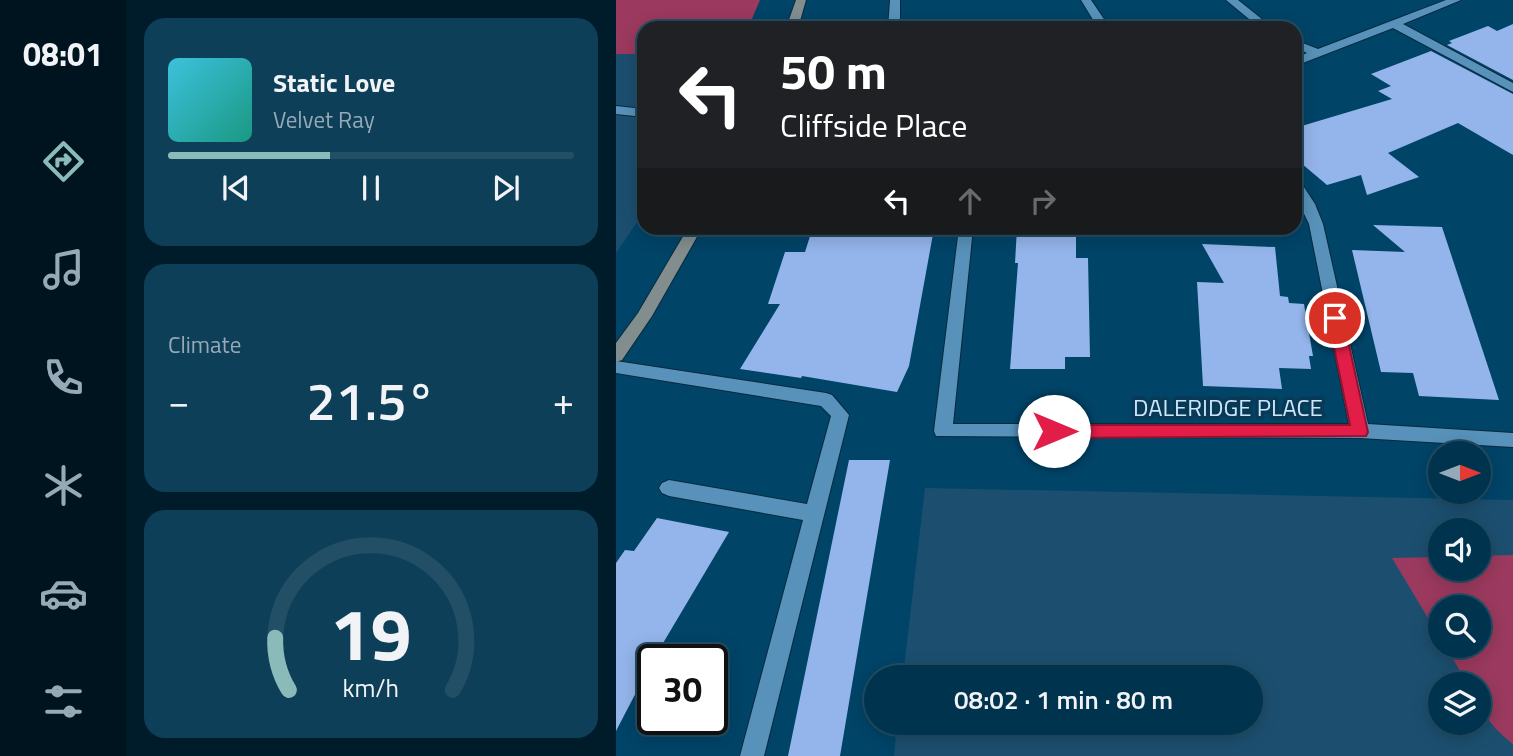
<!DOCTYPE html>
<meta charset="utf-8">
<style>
body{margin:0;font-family:"Titillium Web",sans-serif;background:#0e3f58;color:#f1f3f6;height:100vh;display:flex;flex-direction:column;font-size:26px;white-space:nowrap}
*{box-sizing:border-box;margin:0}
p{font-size:23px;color:#95aab6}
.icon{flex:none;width:38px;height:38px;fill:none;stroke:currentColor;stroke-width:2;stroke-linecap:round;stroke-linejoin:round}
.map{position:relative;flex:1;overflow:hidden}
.drawer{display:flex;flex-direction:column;gap:18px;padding:18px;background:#001c2b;width:490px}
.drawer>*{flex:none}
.top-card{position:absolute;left:21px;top:21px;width:665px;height:214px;border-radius:21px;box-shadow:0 4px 18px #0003,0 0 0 2px #224e66;background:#202124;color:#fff;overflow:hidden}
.needle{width:46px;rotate:90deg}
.buttons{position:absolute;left:812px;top:441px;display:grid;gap:14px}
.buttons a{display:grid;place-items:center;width:63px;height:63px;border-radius:50%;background:#00334e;box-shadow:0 4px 18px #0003,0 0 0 2px #224e66;font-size:35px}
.speed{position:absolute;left:21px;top:644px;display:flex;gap:14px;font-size:35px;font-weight:700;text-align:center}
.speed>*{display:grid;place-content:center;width:91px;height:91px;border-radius:50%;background:#00334e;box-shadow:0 4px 18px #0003,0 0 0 2px #224e66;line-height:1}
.speed .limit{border:4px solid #111;border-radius:10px;background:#fff;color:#111}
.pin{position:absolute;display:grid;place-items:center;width:60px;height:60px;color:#fff;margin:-30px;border:4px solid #fff;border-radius:50%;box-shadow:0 2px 7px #0007}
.me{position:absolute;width:77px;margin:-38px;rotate:90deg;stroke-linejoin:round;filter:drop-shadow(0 0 5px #0008)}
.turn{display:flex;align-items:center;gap:24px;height:147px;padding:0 28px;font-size:32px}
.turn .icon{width:91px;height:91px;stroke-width:2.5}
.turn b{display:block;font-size:49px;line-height:60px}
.lanes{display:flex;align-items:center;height:66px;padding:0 28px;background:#0003;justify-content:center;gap:35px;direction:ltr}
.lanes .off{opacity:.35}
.big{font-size:52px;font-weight:600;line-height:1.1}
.drawer .widget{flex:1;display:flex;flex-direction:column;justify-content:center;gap:10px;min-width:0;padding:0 24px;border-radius:21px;background:#0e3f58}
.drawer .dial{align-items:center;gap:0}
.dial svg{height:182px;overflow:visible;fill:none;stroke:#224e66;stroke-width:7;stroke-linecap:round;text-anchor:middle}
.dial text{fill:#f1f3f6;stroke:none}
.song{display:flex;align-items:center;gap:21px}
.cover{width:84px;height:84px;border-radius:10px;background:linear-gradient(135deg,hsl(190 70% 55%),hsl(170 70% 35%))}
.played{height:7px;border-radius:4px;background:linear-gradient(90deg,#8bbbb9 40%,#224e66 40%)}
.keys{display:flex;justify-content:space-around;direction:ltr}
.heat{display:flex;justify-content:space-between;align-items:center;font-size:38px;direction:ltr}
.trip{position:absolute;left:248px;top:665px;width:399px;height:70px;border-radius:35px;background:#00334e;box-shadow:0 4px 18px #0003,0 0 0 2px #224e66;font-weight:600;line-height:70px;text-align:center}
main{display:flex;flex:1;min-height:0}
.tabs{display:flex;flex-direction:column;width:126px;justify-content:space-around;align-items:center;background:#00141f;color:#95aab6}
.tabs .icon{width:49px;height:49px}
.tabs .on{color:#8bbbb9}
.tabs b{font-size:32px;color:#f1f3f6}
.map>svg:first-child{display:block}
</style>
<main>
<nav class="tabs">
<b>08:01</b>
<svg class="icon on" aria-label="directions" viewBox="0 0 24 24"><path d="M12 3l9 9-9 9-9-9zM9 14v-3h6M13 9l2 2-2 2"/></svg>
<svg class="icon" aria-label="music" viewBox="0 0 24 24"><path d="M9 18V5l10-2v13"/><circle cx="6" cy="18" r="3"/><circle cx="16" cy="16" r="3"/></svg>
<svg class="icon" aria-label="phone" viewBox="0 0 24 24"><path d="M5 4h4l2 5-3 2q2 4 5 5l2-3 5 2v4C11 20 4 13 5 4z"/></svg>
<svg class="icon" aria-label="climate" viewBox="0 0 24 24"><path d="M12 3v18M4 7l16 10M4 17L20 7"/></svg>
<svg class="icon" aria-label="car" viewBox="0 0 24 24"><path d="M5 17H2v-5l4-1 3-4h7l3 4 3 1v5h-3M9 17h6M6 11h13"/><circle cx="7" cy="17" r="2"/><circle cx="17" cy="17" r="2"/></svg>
<svg class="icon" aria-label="filters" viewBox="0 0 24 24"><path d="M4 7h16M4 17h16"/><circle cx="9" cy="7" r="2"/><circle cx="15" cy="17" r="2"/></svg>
</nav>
<section class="drawer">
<div class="widget">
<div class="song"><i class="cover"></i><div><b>Static Love</b><p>Velvet Ray</p></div></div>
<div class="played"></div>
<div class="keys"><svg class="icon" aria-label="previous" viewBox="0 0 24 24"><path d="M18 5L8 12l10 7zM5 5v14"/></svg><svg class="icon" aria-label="pause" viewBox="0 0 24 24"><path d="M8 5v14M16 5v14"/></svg><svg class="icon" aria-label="next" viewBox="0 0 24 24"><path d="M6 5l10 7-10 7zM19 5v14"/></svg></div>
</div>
<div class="widget"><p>Climate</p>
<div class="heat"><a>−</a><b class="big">21.5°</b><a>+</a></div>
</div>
<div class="widget dial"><svg viewBox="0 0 100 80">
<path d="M14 69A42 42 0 1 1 86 69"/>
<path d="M14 69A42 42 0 0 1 8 46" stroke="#8bbbb9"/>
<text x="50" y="56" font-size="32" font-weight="700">19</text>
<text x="50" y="72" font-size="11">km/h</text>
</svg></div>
</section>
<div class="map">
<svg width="897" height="756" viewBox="0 0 897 756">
<rect width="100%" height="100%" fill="#004468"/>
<!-- built -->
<path fill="#1c4f6f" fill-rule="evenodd" d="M0 54H28V212L0 253Z
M309 488 897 500V756H278L281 723H635V677H287ZM824 530H863V569H824ZM824 607H863V646H824ZM824 684H863V723H824Z"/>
<!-- green -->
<path fill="#9b3a5e" d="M0 0H144L132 28H28V54H0Z
M897 555V744C875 726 863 714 863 684H852L829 646H863V607H824V638L776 558 824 557V569H863V556Z"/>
<!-- building -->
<path fill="#94b5eb" d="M897 24V80L831 45 836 43 833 41 872 26 881 31Z
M815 51 897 94V155L842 123 772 153 803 177 751 195 745 175 711 185 679 158V128L776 99 762 91 775 86 755 74Z
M757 225 826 227 883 400 803 396 797 373 765 372 736 250 789 252Z
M401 228H460V258H472L474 357H449V369H394L402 263H399Z
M195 233 317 234 293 366 281 392 186 376 185 378 124 369 164 304H152L169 252H189Z
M586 244 659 247 664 296 672 297 673 303 688 304 697 356H693L695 369 663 368 666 389 587 386 581 282 608 283Z
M233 460H274L224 756H172Z
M41 518 113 532 37 660 0 731V563L9 550 18 551Z"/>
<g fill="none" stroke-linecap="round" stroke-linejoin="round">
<defs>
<path id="service" d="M0 106 28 109V117L0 114Z
M0 361 210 393 216 395 233 415 148 756H124L187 520 53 496 46 493 43 488 46 483 53 480 191 504 215 416 205 406 0 373Z"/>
<path id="minor" d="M274 0H284V28H272Z
M465 0H475L494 28H482Z
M610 0H622L657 28H644Z
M830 0H845L787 24 897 83V92L777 28 679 66V58L691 53 679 47V40L702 49Z
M679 180 684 181 699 204 707 224 752 424 897 433V447L744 438 320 436 318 431 343 228H357L337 424H733L693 224 679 195Z"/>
<path id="secondary" d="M180 0H190L182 28H170Z
M72 228H86L36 316 6 360 0 362V343L22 313Z"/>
</defs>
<!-- service casing -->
<use href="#service" stroke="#0a293d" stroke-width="2"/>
<!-- minor casing -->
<use href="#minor" stroke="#0a293d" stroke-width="2"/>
<!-- secondary casing -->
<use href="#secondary" stroke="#0a293d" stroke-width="2"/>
<!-- service -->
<use href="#service" fill="#5892ba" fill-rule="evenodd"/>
<!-- minor -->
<use href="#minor" fill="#5892ba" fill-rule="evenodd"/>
<!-- secondary -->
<use href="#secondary" fill="#828e8d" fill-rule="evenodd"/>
</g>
<!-- route -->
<path fill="#e11d48" stroke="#92132f" stroke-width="2" d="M719 313 727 318 752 432 750 436 438 438 430 431 438 425H734L712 318Z"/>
<g text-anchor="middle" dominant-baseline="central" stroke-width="7" stroke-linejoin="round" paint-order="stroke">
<!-- street labels -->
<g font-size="24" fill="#cae7fd" stroke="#0a3955">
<text x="612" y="407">DALERIDGE PLACE</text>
</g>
</g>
</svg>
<div class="buttons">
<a><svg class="needle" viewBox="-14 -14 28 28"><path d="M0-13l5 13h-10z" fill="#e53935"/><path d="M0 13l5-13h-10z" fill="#95aab6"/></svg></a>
<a><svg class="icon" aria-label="sound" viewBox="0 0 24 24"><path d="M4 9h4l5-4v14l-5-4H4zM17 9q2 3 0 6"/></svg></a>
<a><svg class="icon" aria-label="search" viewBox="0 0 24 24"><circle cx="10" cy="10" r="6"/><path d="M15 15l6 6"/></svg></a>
<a><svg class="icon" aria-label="layers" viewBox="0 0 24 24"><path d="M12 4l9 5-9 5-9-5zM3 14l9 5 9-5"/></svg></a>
</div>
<div class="speed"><div class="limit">30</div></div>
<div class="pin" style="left:719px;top:318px;background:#d93025"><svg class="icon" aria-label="arrive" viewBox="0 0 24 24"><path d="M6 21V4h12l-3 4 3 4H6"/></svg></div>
<svg class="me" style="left:438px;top:431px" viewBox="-20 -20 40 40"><circle r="19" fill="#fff"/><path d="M0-13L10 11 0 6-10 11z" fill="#e11d48"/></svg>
<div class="trip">08:02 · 1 min · 80 m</div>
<div class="top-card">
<div class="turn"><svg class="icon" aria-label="left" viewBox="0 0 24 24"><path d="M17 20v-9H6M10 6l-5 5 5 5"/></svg><div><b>50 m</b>Cliffside Place</div></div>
<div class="lanes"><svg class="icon" aria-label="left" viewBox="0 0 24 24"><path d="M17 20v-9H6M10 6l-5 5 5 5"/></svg><svg class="icon off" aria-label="ahead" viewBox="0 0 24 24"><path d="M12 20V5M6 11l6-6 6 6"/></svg><svg class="icon off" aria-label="right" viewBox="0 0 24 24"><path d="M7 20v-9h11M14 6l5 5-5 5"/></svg></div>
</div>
</div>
</main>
